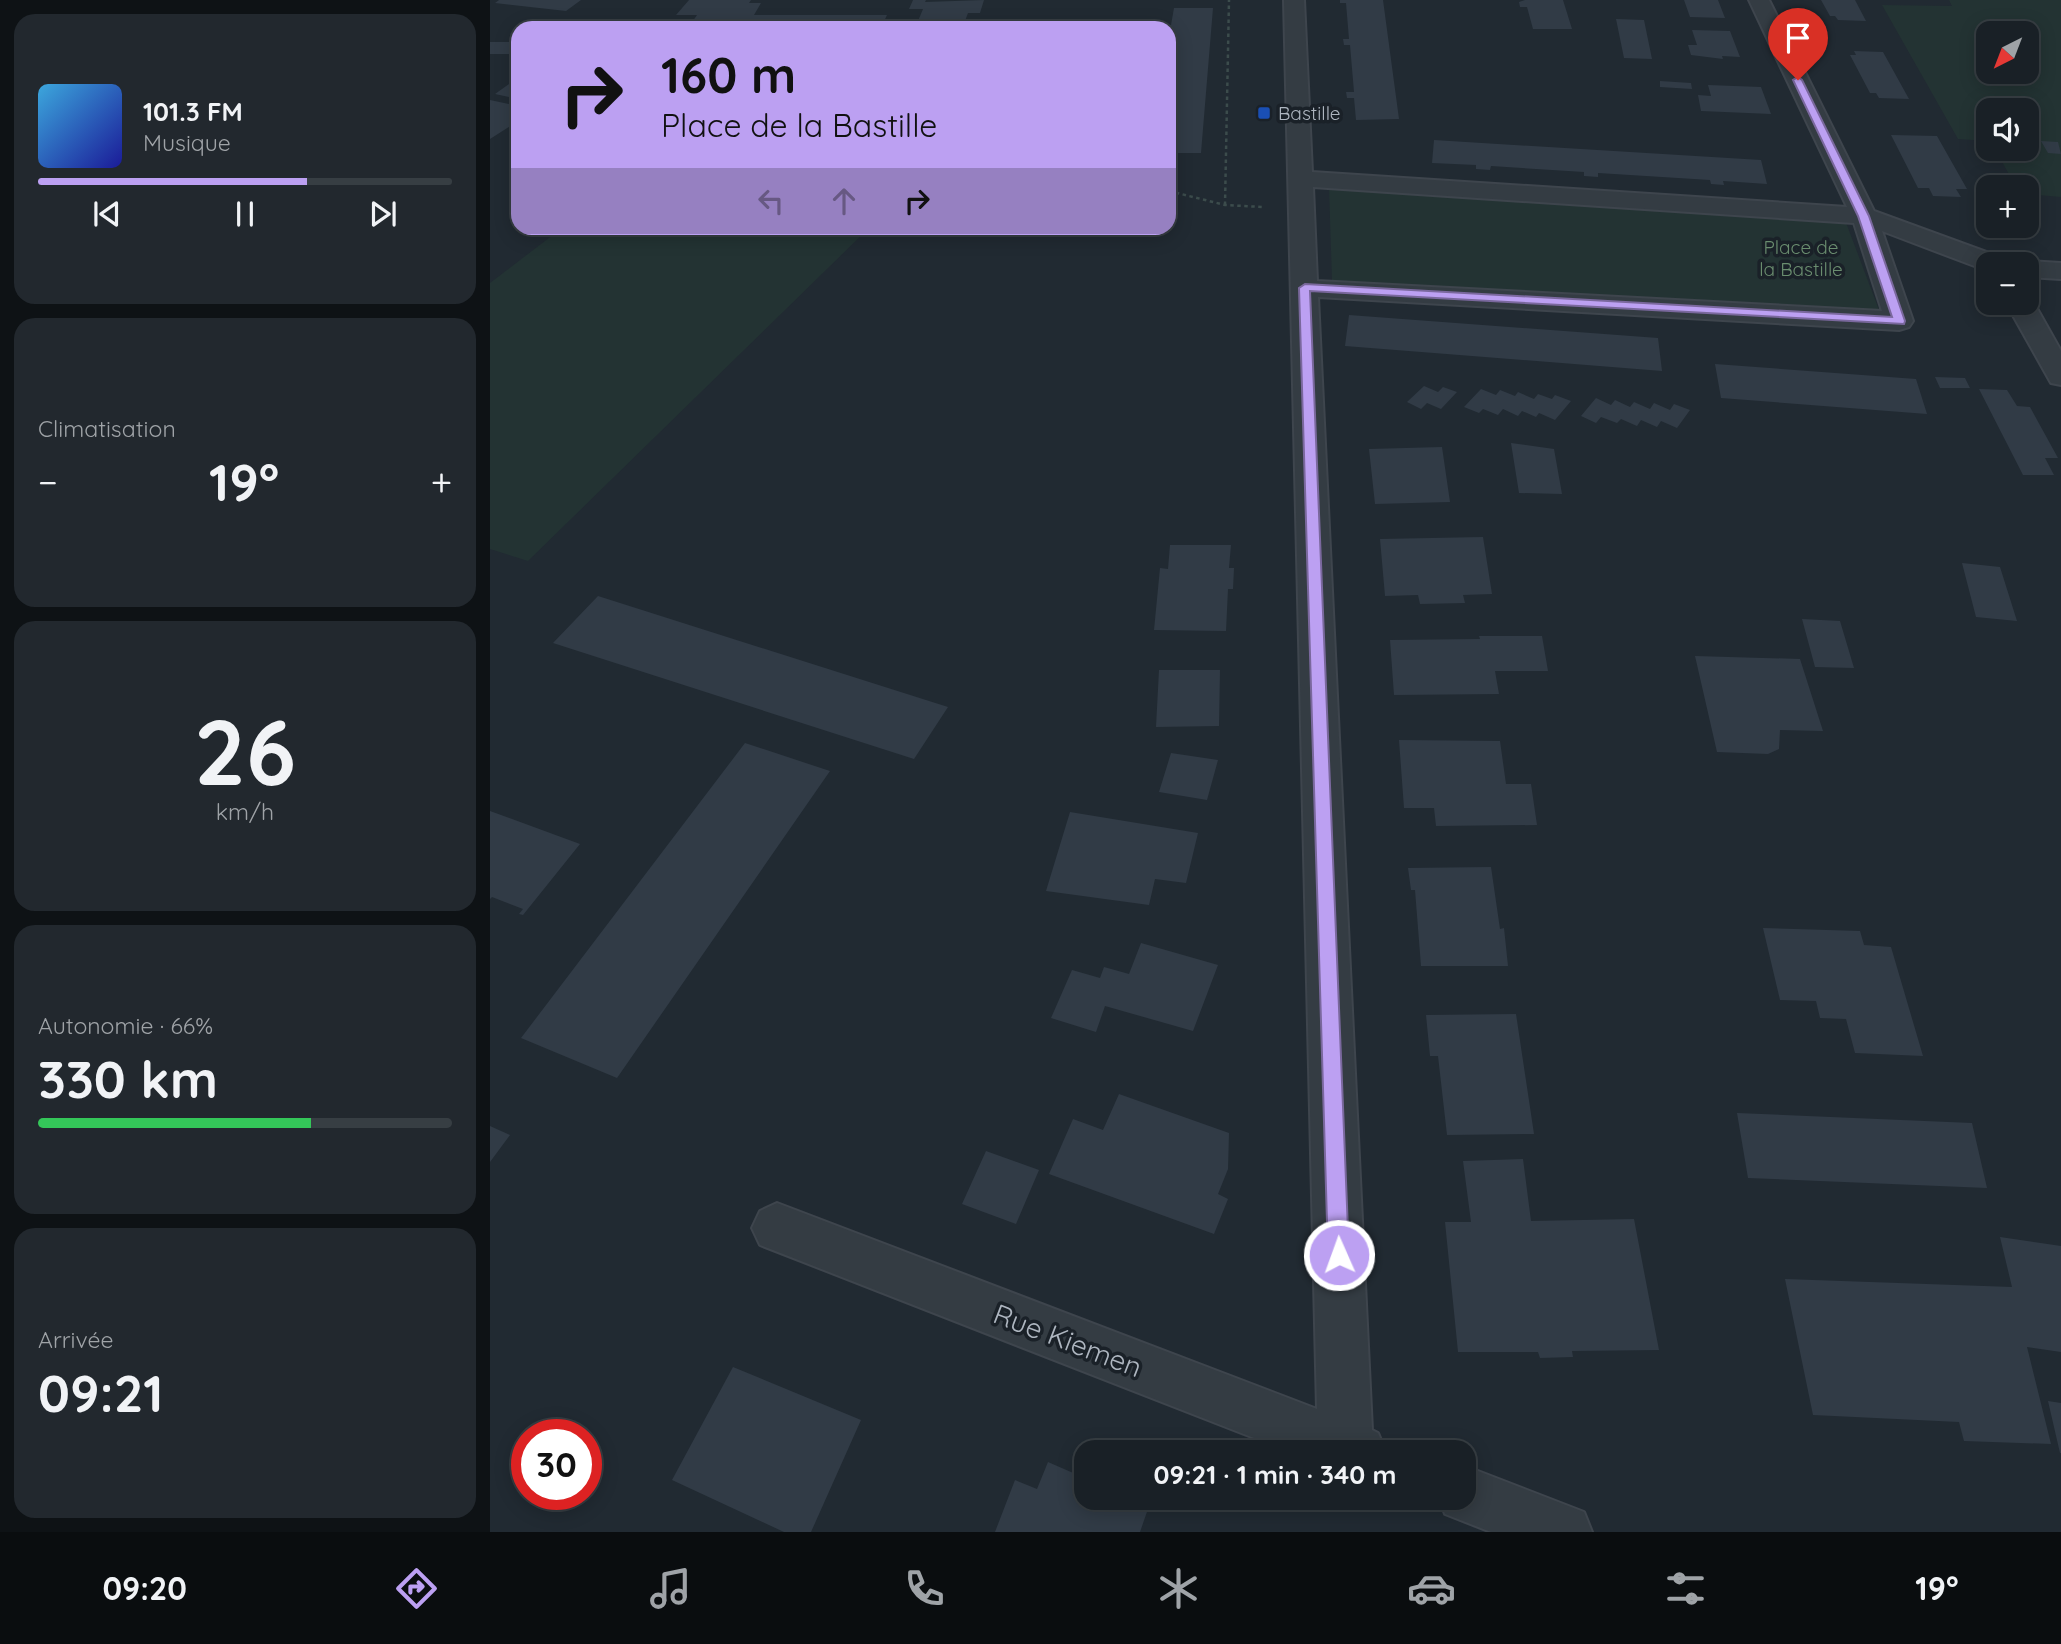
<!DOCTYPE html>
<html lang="fr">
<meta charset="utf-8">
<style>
body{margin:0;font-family:Quicksand,sans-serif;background:#22282e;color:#f1f3f6;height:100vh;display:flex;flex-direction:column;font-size:26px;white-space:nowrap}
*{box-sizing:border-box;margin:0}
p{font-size:23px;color:#9fa3a7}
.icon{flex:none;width:38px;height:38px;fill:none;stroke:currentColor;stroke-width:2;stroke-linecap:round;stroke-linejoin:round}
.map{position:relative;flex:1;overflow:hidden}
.sheet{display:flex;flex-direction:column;gap:14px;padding:14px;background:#0e1215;width:490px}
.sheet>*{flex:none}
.top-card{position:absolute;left:21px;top:21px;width:665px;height:214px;border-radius:21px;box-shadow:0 4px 18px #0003,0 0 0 2px #373e43;background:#bca0f2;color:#111;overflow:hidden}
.needle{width:46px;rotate:222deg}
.tools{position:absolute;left:1486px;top:21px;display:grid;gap:14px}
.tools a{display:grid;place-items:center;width:63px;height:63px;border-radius:14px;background:#192026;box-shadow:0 4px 18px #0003,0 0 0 2px #373e43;font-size:35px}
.speed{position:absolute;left:21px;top:1419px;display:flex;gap:14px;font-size:35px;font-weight:700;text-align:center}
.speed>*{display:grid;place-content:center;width:91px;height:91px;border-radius:50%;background:#192026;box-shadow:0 4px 18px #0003,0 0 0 2px #373e43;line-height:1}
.speed .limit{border:10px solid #d22;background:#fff;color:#111}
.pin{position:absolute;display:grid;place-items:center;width:60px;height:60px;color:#fff;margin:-72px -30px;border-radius:50% 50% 50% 0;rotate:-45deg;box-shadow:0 0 7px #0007}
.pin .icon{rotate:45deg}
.me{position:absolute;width:77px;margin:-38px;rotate:358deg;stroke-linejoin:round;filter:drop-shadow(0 0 5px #0008)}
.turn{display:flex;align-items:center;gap:24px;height:147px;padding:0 35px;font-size:32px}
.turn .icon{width:91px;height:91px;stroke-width:2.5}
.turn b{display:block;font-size:49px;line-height:60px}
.lanes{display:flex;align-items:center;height:66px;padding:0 35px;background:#0003;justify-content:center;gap:35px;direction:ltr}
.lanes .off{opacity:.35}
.big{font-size:52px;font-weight:700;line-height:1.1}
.sheet .tile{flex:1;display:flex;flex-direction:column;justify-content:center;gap:10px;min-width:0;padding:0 24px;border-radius:21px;background:#22282e}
.sheet .dial{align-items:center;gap:0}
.dial b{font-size:91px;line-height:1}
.song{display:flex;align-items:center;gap:21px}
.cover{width:84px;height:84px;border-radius:10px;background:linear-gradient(135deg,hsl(200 70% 55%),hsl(240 70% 35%))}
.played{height:7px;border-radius:4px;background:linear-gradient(90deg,#bca0f2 65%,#373e43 65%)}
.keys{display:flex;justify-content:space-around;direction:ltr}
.heat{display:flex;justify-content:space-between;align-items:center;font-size:38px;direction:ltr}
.charge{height:10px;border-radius:5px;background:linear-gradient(90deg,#34c759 66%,#373e43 0)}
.trip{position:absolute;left:584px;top:1440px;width:402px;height:70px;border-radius:21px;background:#192026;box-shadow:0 4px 18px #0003,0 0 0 2px #373e43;font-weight:700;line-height:70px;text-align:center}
.dock{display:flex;height:112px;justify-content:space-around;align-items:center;background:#0a0d0f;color:#9fa3a7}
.dock .icon{width:49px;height:49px}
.dock .current{color:#bca0f2}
.dock b{font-size:32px;color:#f1f3f6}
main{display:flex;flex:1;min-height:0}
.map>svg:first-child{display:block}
</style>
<main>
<section class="sheet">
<div class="tile">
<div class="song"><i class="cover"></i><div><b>101.3 FM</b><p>Musique</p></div></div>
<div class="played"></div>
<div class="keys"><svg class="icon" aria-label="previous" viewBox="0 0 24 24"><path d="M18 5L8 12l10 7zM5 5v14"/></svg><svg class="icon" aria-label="pause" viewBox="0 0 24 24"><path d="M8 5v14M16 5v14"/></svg><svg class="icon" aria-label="next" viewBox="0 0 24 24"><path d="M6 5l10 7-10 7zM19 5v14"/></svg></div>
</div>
<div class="tile"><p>Climatisation</p>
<div class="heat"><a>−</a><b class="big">19°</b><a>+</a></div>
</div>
<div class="tile dial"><b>26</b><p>km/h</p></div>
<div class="tile"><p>Autonomie · 66%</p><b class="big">330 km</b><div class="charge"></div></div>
<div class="tile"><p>Arrivée</p><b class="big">09:21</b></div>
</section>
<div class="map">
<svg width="1571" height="1532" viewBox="0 0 1571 1532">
<rect width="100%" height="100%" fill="#212a32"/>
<!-- green -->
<path fill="#233333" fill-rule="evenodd" d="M1459 0H1571V197L1537 194 1536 187H1526L1505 149H1536V110H1498V141L1468 139 1392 5 1462 6ZM1498 33H1536V72H1498Z
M839 187 1352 212 1389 310 842 281Z
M72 228H379L38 561 0 549V283Z"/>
<!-- building -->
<path fill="#313b46" d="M9 0H91L76 11 5 3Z
M199 0H261L259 3H271L264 15H397L391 28H198L207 15H186Z
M423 0H436L435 2 494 0 490 13H478L475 21H428L433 9H419Z
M850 0H893L909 119 866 120 864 98H857L856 92H864L860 45H854L853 39H859L856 3H850Z
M1035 0H1073L1082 29H1043L1037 7H1030L1029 2Z
M1194 0H1228L1235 18 1200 17Z
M1331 0H1365L1376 21 1348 20 1345 16H1340Z
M684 8H723L711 153H679L681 30 674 28V25H681Z
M1126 19 1154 20 1162 59 1134 58Z
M1202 30 1240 31 1250 57 1232 56 1233 59 1201 55 1198 45H1207Z
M0 42H28V54H0Z
M1364 51 1393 52 1419 99 1389 98 1386 93H1380L1360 55H1366Z
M1170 81 1201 83 1202 89 1170 87Z
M19 84 28 86V94L23 98 5 94Z
M1218 85 1271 87 1281 114 1211 111 1208 95 1221 96Z
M0 100 28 106V121L0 139Z
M1401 135 1447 136 1477 189H1466L1471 197 1443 196 1439 188H1428Z
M944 140 1271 160 1277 184 1233 181 1234 185 1221 184 1220 180 1108 173V177L1094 176V172L1001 166 1000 170 986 169V165L942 163Z
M1551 141 1568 142 1571 154 1558 153Z
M859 315 1168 338 1172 371 855 346Z
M1225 364 1426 379 1437 414 1231 398Z
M1445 377 1475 378 1480 388H1450Z
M934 386 948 392 953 387 967 392 951 409 937 403 931 409 917 402Z
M991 389 1006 395 1010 390 1025 396 1028 392 1044 399 1048 394 1062 399 1065 395 1081 401 1065 420 1049 413 1046 417 1032 411 1028 416 1013 409 1008 415 993 409 989 413 974 407Z
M1489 389 1517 390 1527 406 1540 407 1568 458H1555L1564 475H1533Z
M1106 398 1121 405 1125 400 1140 407 1144 402 1160 409 1164 403 1180 410 1184 404 1200 410 1187 428 1171 421 1167 427 1151 420 1147 426 1131 419 1127 423 1111 417 1106 423 1091 416Z
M1021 443 1064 449 1072 494 1029 493Z
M952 447 960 502 885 504 879 449Z
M993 537 1002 594 973 595 975 603 930 604 928 595 895 596 890 539Z
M680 545H741L739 568H744L743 589H738L736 631 664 630 670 568 678 569Z
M1472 563 1510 567 1527 621 1486 617Z
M108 596 458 707 424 759 63 643Z
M1312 619 1350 621 1364 668 1325 667Z
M989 636H1052L1058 671H1005L1009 694 904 695 900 640 990 639Z
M1205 656 1310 659 1333 731 1290 730 1289 749 1278 754 1227 752Z
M669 670H730L729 726 666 727Z
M909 740 1010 741 1016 784H1041L1047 825 946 826 944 808H914Z
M255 743 340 771 127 1078 31 1038Z
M681 753 728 760 717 800 669 792Z
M0 811 90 844 33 915 29 914 33 909 2 897 0 899Z
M580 812 708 833 696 883 665 879 659 905 556 891Z
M1001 867 1010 929 1014 928 1018 966H931L925 890H921L918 868Z
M1273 928 1370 931 1374 945 1401 947 1433 1056 1365 1053 1356 1019 1330 1018 1326 1001 1290 1000Z
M651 943 728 965 703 1031 615 1006 606 1032 561 1018 582 970 610 978 614 967 639 974Z
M1026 1014 1044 1134 957 1135 948 1056H940L936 1015Z
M629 1094 739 1133 738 1169 728 1194 738 1199 724 1234 559 1174 583 1119 613 1130Z
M1247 1113 1482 1123 1497 1188 1258 1178Z
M0 1126 20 1135 0 1162Z
M496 1151 549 1170 526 1224 472 1204Z
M1033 1159 1041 1221 1144 1219 1169 1350 1082 1351 1083 1357 1050 1358 1048 1352H968L955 1222H981L973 1161Z
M1510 1237 1571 1246V1352L1537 1347 1561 1444 1474 1441 1469 1422 1323 1415 1295 1279 1522 1287Z
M243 1367 371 1420 321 1532H294L182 1480Z
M1558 1401 1571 1403V1453H1570Z
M558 1462 597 1479V1498H641L659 1506 650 1532H505L525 1480 547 1489Z"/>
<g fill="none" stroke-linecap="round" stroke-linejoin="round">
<defs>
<path id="minor" d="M794 0H814L822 172 1357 207 1259 0H1279L1384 211 1513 258 1517 264H1498V270H1495L1392 231 1423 321 1419 327 1409 330 828 297 882 1430 888 1433 896 1452H800L270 1245 262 1228 270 1211 287 1203 827 1409ZM823 187 1364 223 1392 311 827 281Z
M1536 261 1571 263V279L1536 277V264H1526Z
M1536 296 1544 303 1571 351V385L1561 383 1516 303H1536Z
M975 1466 1094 1512 1102 1532H1001L955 1514 949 1498H975Z"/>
</defs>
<!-- minor casing -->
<use href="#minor" stroke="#3e454d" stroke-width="4"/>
<!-- path -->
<path stroke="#3c4c4c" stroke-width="2.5" stroke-dasharray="3.5 3.5" stroke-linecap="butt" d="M679 191 735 205 773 207
M735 205 739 0"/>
<!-- minor -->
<use href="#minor" fill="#343c43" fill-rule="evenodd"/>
</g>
<!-- route -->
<path fill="#bca0f2" stroke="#7a689d" stroke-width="2" d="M1308 77 1312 80 1379 216 1415 321 1414 324 820 291 859 1255 856 1262 849 1265 841 1262 838 1255 809 288 815 284 1402 317 1368 216 1303 80Z"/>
<!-- markers -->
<rect fill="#1a4fb4" stroke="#1a2128" stroke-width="2.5" x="767" y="106" width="14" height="14" rx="3.5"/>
<g text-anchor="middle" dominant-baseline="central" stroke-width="7" stroke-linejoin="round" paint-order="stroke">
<!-- far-poi labels -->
<g font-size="19" fill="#aeb6c0" stroke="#1a2128" text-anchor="start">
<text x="788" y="113">Bastille</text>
</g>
<!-- far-park labels -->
<g font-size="19" fill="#6a8d6f" stroke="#1a2128">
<text x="1311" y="247">Place de<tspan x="1311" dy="22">la Bastille</tspan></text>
</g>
<!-- near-street labels -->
<g font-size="28" fill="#aeb6c0" stroke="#1a2128">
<text transform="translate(578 1340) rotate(21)">Rue Kiemen</text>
</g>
</g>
</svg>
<div class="tools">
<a><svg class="needle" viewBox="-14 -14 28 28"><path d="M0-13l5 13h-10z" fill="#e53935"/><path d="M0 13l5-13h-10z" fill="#9fa3a7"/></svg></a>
<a><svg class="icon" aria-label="sound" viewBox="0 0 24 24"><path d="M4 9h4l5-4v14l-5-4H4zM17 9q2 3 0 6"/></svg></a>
<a>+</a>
<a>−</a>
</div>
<div class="speed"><div class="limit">30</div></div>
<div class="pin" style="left:1308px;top:80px;background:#d93025"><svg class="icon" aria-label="arrive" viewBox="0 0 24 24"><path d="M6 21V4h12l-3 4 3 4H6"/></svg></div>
<svg class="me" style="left:849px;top:1255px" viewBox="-20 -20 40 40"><circle r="17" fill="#bca0f2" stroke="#fff" stroke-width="3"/><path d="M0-11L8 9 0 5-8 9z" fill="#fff"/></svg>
<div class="trip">09:21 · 1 min · 340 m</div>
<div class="top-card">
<div class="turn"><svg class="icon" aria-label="right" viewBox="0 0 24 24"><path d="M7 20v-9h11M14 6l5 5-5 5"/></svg><div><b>160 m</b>Place de la Bastille</div></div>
<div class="lanes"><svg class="icon off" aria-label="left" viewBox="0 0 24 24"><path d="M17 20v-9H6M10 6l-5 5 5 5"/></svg><svg class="icon off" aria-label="ahead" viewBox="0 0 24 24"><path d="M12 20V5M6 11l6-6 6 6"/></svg><svg class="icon" aria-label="right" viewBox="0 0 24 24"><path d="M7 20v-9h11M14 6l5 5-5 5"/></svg></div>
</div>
</div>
</main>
<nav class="dock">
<b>09:20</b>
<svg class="icon current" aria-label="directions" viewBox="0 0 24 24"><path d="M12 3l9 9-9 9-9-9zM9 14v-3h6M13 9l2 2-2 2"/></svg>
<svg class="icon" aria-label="music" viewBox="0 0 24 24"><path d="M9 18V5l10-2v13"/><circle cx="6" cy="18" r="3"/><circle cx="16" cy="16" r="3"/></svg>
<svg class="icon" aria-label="phone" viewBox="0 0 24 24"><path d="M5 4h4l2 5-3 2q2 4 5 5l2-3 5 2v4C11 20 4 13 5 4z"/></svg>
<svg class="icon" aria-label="climate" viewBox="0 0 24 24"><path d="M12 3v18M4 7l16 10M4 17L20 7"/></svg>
<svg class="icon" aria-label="car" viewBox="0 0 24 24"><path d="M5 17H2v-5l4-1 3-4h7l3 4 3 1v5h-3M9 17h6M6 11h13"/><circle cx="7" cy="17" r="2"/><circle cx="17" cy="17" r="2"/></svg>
<svg class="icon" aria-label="filters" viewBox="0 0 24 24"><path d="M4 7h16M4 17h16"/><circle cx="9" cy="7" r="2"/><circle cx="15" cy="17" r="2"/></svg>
<b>19°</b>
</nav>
